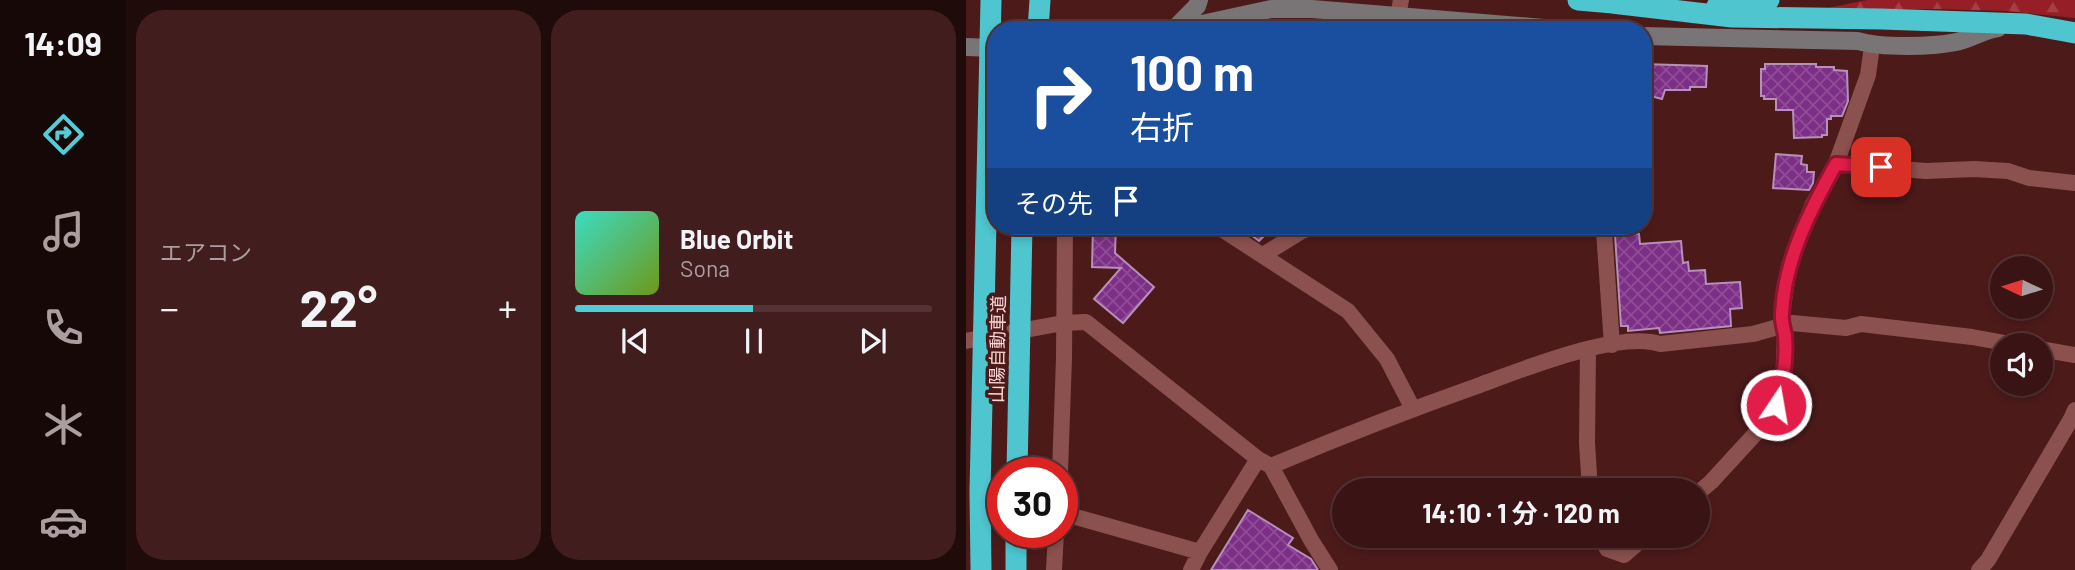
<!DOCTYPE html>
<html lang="ja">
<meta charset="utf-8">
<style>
body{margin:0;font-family:Barlow,"Noto Sans JP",sans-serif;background:#411d1d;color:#f1f3f6;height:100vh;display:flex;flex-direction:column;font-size:26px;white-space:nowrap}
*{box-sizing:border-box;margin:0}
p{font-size:23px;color:#ab9ea0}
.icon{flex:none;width:38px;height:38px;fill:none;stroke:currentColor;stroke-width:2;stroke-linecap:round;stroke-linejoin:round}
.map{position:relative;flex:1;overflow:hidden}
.details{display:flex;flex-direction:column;gap:10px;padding:10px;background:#200b0b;width:840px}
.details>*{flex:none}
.banner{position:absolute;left:21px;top:21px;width:665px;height:214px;border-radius:28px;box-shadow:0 4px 10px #0003,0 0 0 2px #543334;background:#1a4fa0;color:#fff;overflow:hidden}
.needle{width:46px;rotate:274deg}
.fabs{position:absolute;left:1024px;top:256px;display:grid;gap:14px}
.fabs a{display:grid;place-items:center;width:63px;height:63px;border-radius:50%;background:#3a1414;box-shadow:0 4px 10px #0003,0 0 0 2px #543334;font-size:35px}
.speed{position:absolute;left:21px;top:457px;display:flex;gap:14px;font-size:35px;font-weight:700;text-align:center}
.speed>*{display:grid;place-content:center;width:91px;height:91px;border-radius:50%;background:#3a1414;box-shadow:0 4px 10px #0003,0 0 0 2px #543334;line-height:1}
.speed .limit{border:10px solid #d22;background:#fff;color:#111}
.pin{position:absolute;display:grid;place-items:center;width:60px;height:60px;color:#fff;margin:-30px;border-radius:14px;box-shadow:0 4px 10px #0006}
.me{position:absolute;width:77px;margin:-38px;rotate:12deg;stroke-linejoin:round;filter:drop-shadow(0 0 5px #0008)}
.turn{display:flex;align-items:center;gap:24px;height:147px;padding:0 28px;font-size:32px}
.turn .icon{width:91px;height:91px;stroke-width:2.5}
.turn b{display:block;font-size:49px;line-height:60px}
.then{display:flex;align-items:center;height:66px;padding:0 28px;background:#0003;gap:14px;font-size:26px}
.big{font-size:52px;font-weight:700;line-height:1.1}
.details .card{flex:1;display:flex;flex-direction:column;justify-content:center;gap:10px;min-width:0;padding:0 24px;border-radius:28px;background:#411d1d}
.song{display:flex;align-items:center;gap:21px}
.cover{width:84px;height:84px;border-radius:10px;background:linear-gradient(135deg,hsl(170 70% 55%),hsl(80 70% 35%))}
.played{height:7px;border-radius:4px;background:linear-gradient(90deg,#52ccd6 50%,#543334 50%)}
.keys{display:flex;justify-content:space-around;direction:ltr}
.heat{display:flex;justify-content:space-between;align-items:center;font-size:38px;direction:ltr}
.details .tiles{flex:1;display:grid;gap:10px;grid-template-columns:repeat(2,1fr)}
.trip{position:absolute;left:366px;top:478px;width:378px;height:70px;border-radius:35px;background:#3a1414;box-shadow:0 4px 10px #0003,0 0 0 2px #543334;font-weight:700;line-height:70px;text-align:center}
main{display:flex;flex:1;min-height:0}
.menu{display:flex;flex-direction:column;width:126px;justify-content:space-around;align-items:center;background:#170808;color:#ab9ea0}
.menu .icon{width:49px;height:49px}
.menu .selected{color:#52ccd6}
.menu b{font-size:32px;color:#f1f3f6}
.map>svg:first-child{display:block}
</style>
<main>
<nav class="menu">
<b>14:09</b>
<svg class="icon selected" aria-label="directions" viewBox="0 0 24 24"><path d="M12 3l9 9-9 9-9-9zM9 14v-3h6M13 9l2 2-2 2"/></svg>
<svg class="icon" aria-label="music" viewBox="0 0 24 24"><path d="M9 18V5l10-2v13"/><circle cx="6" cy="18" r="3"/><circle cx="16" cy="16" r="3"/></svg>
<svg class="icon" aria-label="phone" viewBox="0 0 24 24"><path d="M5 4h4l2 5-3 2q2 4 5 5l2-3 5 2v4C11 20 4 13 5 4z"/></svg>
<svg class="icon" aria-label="climate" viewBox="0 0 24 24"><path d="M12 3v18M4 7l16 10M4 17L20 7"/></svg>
<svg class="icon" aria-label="car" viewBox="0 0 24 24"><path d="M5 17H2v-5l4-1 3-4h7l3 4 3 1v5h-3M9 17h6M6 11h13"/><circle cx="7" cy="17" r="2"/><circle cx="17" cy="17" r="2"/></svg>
</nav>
<section class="details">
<div class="tiles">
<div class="card"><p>エアコン</p>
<div class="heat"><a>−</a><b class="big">22°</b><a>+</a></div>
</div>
<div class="card">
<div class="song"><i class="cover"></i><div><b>Blue Orbit</b><p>Sona</p></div></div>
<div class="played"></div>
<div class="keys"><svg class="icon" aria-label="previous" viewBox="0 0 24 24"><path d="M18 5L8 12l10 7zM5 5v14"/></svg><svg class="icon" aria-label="pause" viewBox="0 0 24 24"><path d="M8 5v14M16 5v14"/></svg><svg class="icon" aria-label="next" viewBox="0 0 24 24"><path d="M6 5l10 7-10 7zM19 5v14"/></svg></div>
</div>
</div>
</section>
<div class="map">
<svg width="1109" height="570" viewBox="0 0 1109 570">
<defs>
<pattern id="forest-firs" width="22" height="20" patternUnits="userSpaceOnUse" patternTransform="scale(1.75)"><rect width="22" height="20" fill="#961f27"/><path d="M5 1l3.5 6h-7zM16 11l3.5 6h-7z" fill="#a63f45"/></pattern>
<pattern id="building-cross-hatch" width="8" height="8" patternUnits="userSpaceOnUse" patternTransform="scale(1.75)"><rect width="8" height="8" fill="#7c2f86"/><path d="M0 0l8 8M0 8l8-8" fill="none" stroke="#904c96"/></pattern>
</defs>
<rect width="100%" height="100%" fill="#4d1a1a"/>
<!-- forest -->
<path fill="url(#forest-firs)" d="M901 0H1109V18L1040 11 970 9 862 10V8Z"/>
<!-- building -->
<path fill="url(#building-cross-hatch)" stroke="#b78fbb" stroke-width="2" d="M677 64 741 66 740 87H724V90H699L696 99 677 94Z
M799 64H850V67H868V70L881 71 882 101 876 116H865V119H861V135H856V137L828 138 827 110H810V99H798V96H795V69H799Z
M810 154 836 156 835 164 841 165V172H848L847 183 843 190 807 188Z
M127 226H150L149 253 188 287 157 323 128 299 155 268 126 267Z
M273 226H308L293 241Z
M670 231 671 234H673L674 244 715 241 717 263 722 262 723 271 739 270 740 284 774 282 776 308 764 309 765 326 694 333 693 328 662 331V326H655L649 235H652V233Z
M282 510 327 538 322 545 345 559 352 570H245Z"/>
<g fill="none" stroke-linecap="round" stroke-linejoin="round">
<!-- street -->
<path stroke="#8b514e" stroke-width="16" d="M432 16 435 0
M870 164 960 171 1008 169 1042 171 1063 178 1109 183
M251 226 382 311 421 359 447 409
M633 226 638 231 646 345
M297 255 336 231 349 226
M0 341 97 323 120 322 292 459 305 466 345 540 364 570
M622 349 621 443 624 490
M1074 349 1109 355
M305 466C374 437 443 410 514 385 555 370 653 330 694 344L787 334 826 323 880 328 895 324 1006 337 1050 345
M94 472 98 358 99 226
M732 493 745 482 801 421 810 405 817 384 819 337 816 315 823 266 847 204 870 164 902 75 906 46
M96 513 234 552
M636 536 641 549 658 555 680 536
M88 570 90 532
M225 570 234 552 292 459
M1013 570 1022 560 1105 419 1109 410"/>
<!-- secondary -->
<path stroke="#797475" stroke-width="18" d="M207 30 231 6 233 0
M208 30 305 9H346L602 30
M677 36 892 41C915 48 966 47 990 42 1005 39 1017 30 1032 28
M0 47 30 48"/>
<!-- highway -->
<path stroke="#4ec5cf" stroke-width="21" d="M612 0 659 4
M646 3 766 17 915 19 1060 24 1109 33
M751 6 803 0
M72 30 74 0
M51 472 56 226
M15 570 14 491 25 0
M50 570V532"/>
</g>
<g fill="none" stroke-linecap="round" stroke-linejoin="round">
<defs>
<path id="route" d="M810 405C817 383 821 358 819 336 818 328 815 322 816 314 818 261 844 210 870 164L915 167"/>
</defs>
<!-- route casing -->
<use href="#route" stroke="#92132f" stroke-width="18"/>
<!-- route -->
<use href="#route" stroke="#e11d48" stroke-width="12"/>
</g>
<g text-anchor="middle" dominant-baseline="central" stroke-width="7" stroke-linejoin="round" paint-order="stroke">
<!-- street labels -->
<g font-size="18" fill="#fad7d5" stroke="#4d1a1a">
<text transform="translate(31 349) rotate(-89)">山陽自動車道</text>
</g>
</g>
</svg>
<div class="fabs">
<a><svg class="needle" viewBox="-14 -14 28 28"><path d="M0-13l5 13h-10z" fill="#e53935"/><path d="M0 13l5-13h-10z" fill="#ab9ea0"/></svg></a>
<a><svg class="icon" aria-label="sound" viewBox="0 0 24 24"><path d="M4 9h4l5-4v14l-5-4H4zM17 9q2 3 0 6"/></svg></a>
</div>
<div class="speed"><div class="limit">30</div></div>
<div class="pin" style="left:915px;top:167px;background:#d93025"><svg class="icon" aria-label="arrive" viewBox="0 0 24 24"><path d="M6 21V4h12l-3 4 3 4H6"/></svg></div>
<svg class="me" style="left:810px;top:405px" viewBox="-20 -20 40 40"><circle r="17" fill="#e11d48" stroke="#fff" stroke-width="3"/><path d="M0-11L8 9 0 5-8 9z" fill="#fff"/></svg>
<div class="trip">14:10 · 1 分 · 120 m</div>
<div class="banner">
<div class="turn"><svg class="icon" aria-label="right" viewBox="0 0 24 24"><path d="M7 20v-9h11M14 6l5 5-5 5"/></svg><div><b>100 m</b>右折</div></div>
<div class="then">その先<svg class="icon" aria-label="arrive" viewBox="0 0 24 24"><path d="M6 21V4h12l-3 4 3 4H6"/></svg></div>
</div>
</div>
</main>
